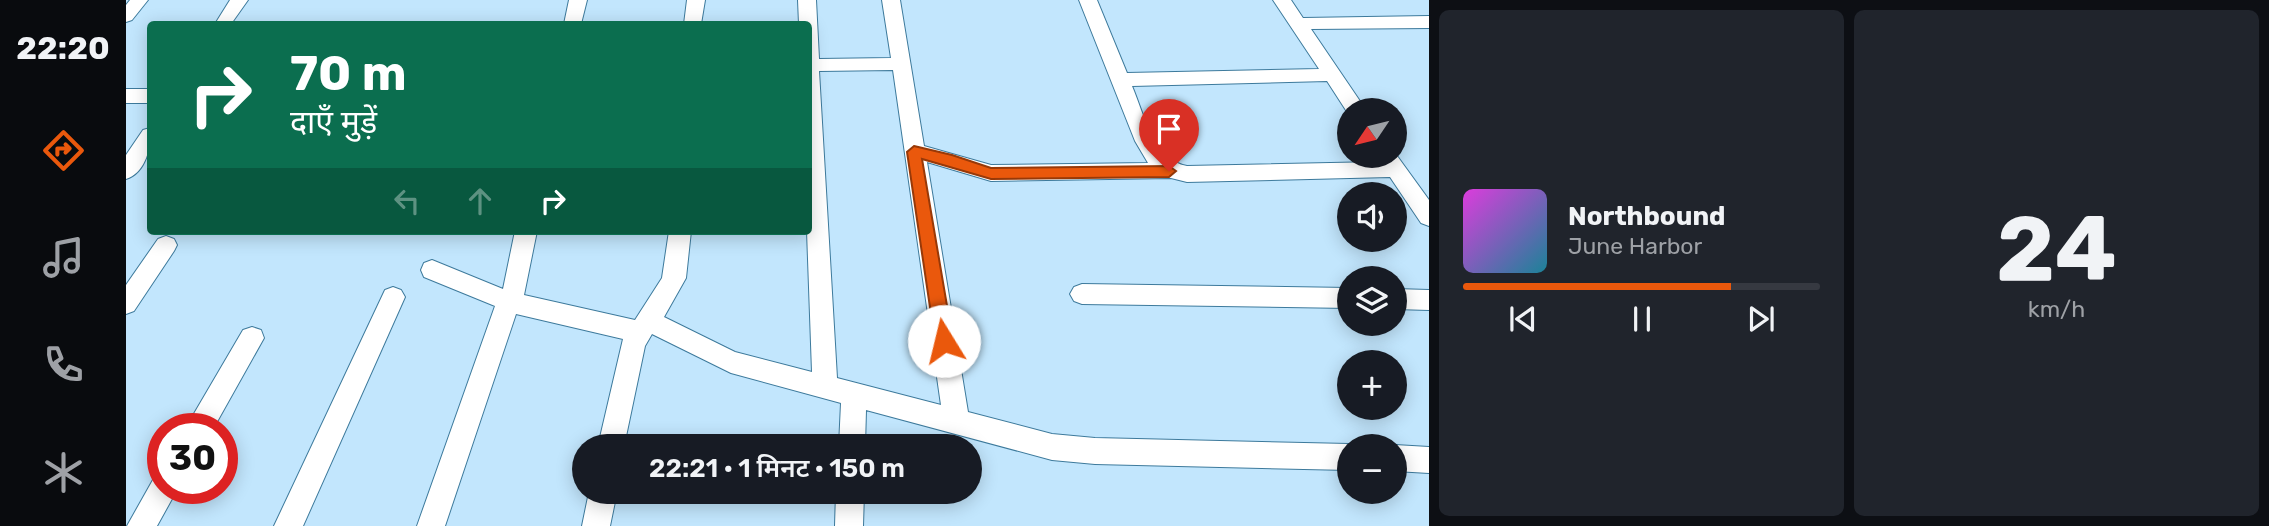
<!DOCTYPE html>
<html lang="hi">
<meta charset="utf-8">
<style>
body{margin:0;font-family:Rubik,"Noto Sans Devanagari",sans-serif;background:#20242c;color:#f1f3f6;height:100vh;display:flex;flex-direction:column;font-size:26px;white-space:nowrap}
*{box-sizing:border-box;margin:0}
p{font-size:23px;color:#9ea1a6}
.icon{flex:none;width:38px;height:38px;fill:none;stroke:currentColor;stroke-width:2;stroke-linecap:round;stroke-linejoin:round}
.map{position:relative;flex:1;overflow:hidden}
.details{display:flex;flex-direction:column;gap:10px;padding:10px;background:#0d0f14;width:840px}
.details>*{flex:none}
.banner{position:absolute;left:21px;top:21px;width:665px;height:214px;border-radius:7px;box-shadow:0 4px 18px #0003;background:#0b6e4f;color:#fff;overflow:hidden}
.needle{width:46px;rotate:235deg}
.fabs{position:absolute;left:1211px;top:98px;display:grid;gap:14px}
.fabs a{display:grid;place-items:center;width:70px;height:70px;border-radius:50%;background:#171b24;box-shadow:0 4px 18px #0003;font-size:35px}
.speed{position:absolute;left:21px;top:413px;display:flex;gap:14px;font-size:35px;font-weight:700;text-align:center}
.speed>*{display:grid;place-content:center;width:91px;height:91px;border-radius:50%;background:#171b24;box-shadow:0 4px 18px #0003;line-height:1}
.speed .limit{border:10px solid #d22;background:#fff;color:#111}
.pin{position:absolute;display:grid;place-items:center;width:60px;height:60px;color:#fff;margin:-72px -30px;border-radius:50% 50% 50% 0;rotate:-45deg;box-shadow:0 0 7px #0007}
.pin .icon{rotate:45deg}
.me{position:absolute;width:77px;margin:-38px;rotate:351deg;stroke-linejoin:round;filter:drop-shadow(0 0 5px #0008)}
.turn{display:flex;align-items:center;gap:24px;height:147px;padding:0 28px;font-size:32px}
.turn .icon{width:91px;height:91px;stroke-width:2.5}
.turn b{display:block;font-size:49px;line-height:60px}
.lanes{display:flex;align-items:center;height:66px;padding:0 28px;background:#0003;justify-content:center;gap:35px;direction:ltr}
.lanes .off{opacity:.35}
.details .widget{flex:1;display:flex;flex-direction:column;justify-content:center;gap:10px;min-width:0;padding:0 24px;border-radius:10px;background:#20242c}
.details .dial{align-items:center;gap:0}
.dial b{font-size:91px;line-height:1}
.song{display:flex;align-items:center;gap:21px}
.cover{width:84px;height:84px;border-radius:10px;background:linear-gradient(135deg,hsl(300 70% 55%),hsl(190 70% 35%))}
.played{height:7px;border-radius:4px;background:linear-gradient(90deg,#ea580c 75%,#363941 75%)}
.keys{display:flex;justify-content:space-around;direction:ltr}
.details .tiles{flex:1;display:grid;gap:10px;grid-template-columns:repeat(2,1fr)}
.trip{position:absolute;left:446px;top:434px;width:410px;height:70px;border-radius:35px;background:#171b24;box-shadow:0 4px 18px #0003;font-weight:600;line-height:70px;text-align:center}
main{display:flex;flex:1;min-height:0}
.dock{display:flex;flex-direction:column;width:126px;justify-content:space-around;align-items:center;background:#090b0e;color:#9ea1a6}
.dock .icon{width:49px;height:49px}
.dock .active{color:#ea580c}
.dock b{font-size:32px;color:#f1f3f6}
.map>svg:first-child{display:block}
</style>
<main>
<nav class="dock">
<b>22:20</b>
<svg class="icon active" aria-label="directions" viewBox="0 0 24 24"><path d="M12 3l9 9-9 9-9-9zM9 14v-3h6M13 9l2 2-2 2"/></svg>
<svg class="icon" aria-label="music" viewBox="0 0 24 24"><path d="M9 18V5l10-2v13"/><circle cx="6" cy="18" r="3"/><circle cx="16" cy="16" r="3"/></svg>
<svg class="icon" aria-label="phone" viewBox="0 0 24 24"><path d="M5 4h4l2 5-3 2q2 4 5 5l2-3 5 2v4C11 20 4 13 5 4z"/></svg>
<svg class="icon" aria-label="climate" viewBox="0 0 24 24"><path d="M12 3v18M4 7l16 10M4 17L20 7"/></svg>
</nav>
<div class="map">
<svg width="1303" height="526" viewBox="0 0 1303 526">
<rect width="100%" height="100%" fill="#c2e6fd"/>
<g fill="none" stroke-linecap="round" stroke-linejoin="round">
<defs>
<path id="minor" d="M4 0H22L6 20 0 22V5Z
M104 0H122L105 24H89Z
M443 0H461L455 24H438Z
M561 0H579L575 24H558Z
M672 0H690L693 59 765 58 756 0H774L798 146 865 165 1022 163 1009 141 953 0H971L1001 73 1193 69 1147 0H1165L1177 18 1303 16V28L1185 29 1240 110H1223V115L1201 81 1006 86C1018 114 1027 160 1061 166L1253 162 1250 156H1269V153L1303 200V226L1295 223 1264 177 1061 182 1045 178 865 181 801 162 842 412 926 434 969 438 1223 444 1229 446H1223V470L969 464 926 460 740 410 739 446H713L715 403 605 373 526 334 519 346 498 446H472L497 339 390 314 319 526H291L369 306 298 277 295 270 298 263 306 260 377 289 389 231H411L398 295 509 320 536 278 543 231H565L560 278 538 317 609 352 686 372 681 231 682 24H673ZM767 70 815 405 711 378 693 71Z
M0 89H24V103H0Z
M24 128C26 145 20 173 0 179V155L17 130Z
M40 236 48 239 51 245 48 251 8 311 0 314V285L32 239Z
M956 284 1223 288V308L956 304 948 301 944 294 948 287Z
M267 287 275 290 279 297 177 526H148L259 290Z
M1269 289 1303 290V310L1269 309Z
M126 327 135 330 138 338 87 429H59L117 330Z
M1269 445 1303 447V473L1269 471V446H1265Z
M37 475V488H52L31 526H1L28 478Z
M463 492H491L484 526H456Z
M710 492H738L737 526H709Z"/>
</defs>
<!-- minor casing -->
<use href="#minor" stroke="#3d7a9c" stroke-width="2"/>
<!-- minor -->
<use href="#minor" fill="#fff" fill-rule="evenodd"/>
</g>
<!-- route -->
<path fill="#ea580c" stroke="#983908" stroke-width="2" d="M788 146 826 155 865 168 1043 166 1050 171 1043 177 865 179 796 159 827 341 824 347 818 349 812 347 809 341 781 152Z"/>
</svg>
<div class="fabs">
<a><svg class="needle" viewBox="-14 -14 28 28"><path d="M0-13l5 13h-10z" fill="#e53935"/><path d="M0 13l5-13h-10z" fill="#9ea1a6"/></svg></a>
<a><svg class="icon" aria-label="sound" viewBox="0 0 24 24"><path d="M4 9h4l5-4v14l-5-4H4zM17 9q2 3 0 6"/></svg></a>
<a><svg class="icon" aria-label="layers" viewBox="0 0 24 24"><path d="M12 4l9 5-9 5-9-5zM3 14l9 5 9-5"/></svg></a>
<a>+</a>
<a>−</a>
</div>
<div class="speed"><div class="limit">30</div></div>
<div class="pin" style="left:1043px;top:171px;background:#d93025"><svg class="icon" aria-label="arrive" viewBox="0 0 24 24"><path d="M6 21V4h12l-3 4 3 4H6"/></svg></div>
<svg class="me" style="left:818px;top:341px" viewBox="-20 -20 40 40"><circle r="19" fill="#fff"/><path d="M0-13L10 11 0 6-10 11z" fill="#ea580c"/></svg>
<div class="trip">22:21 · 1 मिनट · 150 m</div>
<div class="banner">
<div class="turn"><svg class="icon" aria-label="right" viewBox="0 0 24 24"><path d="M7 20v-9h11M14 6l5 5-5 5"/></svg><div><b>70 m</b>दाएँ मुड़ें</div></div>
<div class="lanes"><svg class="icon off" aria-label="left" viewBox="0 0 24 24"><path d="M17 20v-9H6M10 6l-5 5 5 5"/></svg><svg class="icon off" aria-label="ahead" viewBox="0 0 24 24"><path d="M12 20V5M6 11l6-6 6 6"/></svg><svg class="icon" aria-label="right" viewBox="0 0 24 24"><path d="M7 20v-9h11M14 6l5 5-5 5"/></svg></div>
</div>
</div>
<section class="details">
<div class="tiles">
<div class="widget">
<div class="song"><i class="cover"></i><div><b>Northbound</b><p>June Harbor</p></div></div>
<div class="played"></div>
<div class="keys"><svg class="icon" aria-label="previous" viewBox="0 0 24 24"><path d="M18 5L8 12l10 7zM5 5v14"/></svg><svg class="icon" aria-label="pause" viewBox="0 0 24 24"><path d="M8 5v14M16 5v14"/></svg><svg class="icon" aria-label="next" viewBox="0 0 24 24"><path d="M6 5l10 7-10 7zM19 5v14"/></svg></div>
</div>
<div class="widget dial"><b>24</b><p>km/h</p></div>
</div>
</section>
</main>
